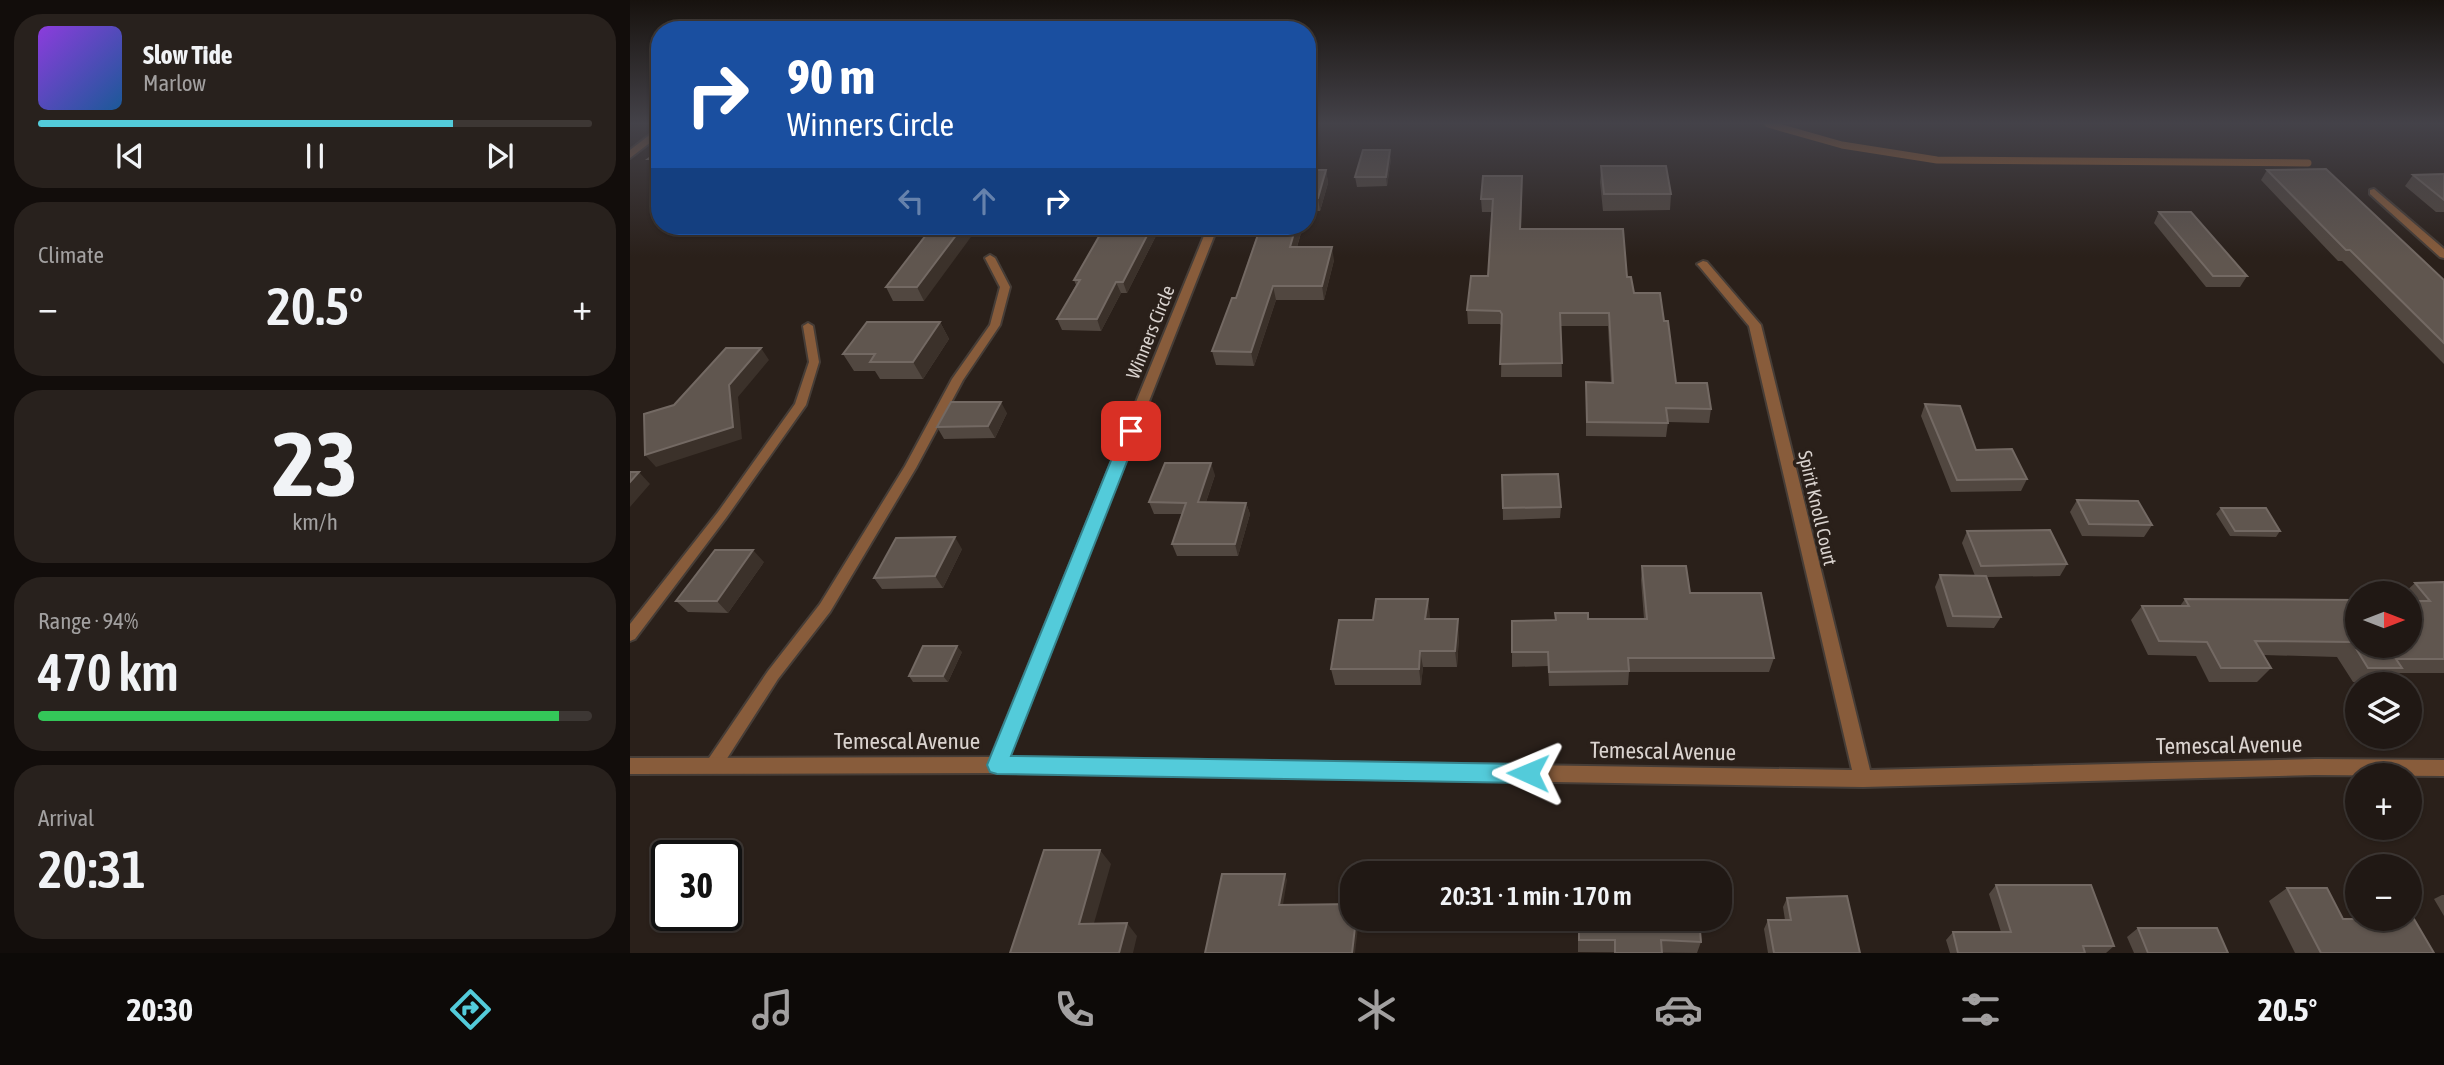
<!DOCTYPE html>
<meta charset="utf-8">
<style>
body{margin:0;font-family:"Asap Condensed",sans-serif;background:#28211d;color:#f1f3f6;height:100vh;display:flex;flex-direction:column;font-size:26px;white-space:nowrap}
*{box-sizing:border-box;margin:0}
p{font-size:23px;color:#a2a0a0}
.icon{flex:none;width:38px;height:38px;fill:none;stroke:currentColor;stroke-width:2;stroke-linecap:round;stroke-linejoin:round}
.map{position:relative;flex:1;overflow:hidden}
.details{display:flex;flex-direction:column;gap:14px;padding:14px;background:#120d0b;width:630px}
.details>*{flex:none}
.top-card{position:absolute;left:21px;top:21px;width:665px;height:214px;border-radius:28px;box-shadow:0 2px 5px #0004,0 0 0 2px #3d3734;background:#1a4fa0;color:#fff;overflow:hidden}
.needle{width:46px;rotate:90deg}
.tools{position:absolute;left:1715px;top:581px;display:grid;gap:14px}
.tools a{display:grid;place-items:center;width:77px;height:77px;border-radius:50%;background:#201814;box-shadow:0 2px 5px #0004,0 0 0 2px #3d3734;font-size:35px}
.speed{position:absolute;left:21px;top:840px;display:flex;gap:14px;font-size:35px;font-weight:700;text-align:center}
.speed>*{display:grid;place-content:center;width:91px;height:91px;border-radius:50%;background:#201814;box-shadow:0 2px 5px #0004,0 0 0 2px #3d3734;line-height:1}
.speed .limit{border:4px solid #111;border-radius:10px;background:#fff;color:#111}
.pin{position:absolute;display:grid;place-items:center;width:60px;height:60px;color:#fff;margin:-30px;border-radius:14px;box-shadow:0 4px 10px #0006}
.me{position:absolute;width:77px;margin:-38px;rotate:271deg;stroke-linejoin:round;filter:drop-shadow(0 0 5px #0008)}
.turn{display:flex;align-items:center;gap:24px;height:147px;padding:0 21px;font-size:32px}
.turn .icon{width:91px;height:91px;stroke-width:2.5}
.turn b{display:block;font-size:49px;line-height:60px}
.lanes{display:flex;align-items:center;height:66px;padding:0 21px;background:#0003;justify-content:center;gap:35px;direction:ltr}
.lanes .off{opacity:.35}
.big{font-size:52px;font-weight:600;line-height:1.1}
.details .widget{flex:1;display:flex;flex-direction:column;justify-content:center;gap:10px;min-width:0;padding:0 24px;border-radius:28px;background:#28211d}
.details .dial{align-items:center;gap:0}
.dial b{font-size:91px;line-height:1}
.song{display:flex;align-items:center;gap:21px}
.cover{width:84px;height:84px;border-radius:10px;background:linear-gradient(135deg,hsl(270 70% 55%),hsl(210 70% 35%))}
.played{height:7px;border-radius:4px;background:linear-gradient(90deg,#53cbda 75%,#3d3734 75%)}
.keys{display:flex;justify-content:space-around;direction:ltr}
.heat{display:flex;justify-content:space-between;align-items:center;font-size:38px;direction:ltr}
.charge{height:10px;border-radius:5px;background:linear-gradient(90deg,#34c759 94%,#3d3734 0)}
.trip{position:absolute;left:710px;top:861px;width:392px;height:70px;border-radius:28px;background:#201814;box-shadow:0 2px 5px #0004,0 0 0 2px #3d3734;font-weight:600;line-height:70px;text-align:center}
.tab-bar{display:flex;height:112px;justify-content:space-around;align-items:center;background:#0d0a08;color:#a2a0a0}
.tab-bar .icon{width:49px;height:49px}
.tab-bar .on{color:#53cbda}
.tab-bar b{font-size:32px;color:#f1f3f6}
main{display:flex;flex:1;min-height:0}
.map>svg:first-child{display:block}
</style>
<main>
<section class="details">
<div class="widget">
<div class="song"><i class="cover"></i><div><b>Slow Tide</b><p>Marlow</p></div></div>
<div class="played"></div>
<div class="keys"><svg class="icon" aria-label="previous" viewBox="0 0 24 24"><path d="M18 5L8 12l10 7zM5 5v14"/></svg><svg class="icon" aria-label="pause" viewBox="0 0 24 24"><path d="M8 5v14M16 5v14"/></svg><svg class="icon" aria-label="next" viewBox="0 0 24 24"><path d="M6 5l10 7-10 7zM19 5v14"/></svg></div>
</div>
<div class="widget"><p>Climate</p>
<div class="heat"><a>−</a><b class="big">20.5°</b><a>+</a></div>
</div>
<div class="widget dial"><b>23</b><p>km/h</p></div>
<div class="widget"><p>Range · 94%</p><b class="big">470 km</b><div class="charge"></div></div>
<div class="widget"><p>Arrival</p><b class="big">20:31</b></div>
</section>
<div class="map">
<svg width="1814" height="953" viewBox="0 0 1814 953">
<rect width="100%" height="100%" fill="#2a201a"/>
<g fill="none" stroke-linecap="round" stroke-linejoin="round">
<!-- stream -->
<path stroke="#a1602b" stroke-width="7" d="M1138 124 1212 145 1307 160 1678 163"/>
<defs>
<path id="service" d="M360 255 365 258 380 287 370 325 333 380 286 468 200 612 148 679 89 771 83 773 77 771 75 766 77 761 138 671 190 604 275 466 322 379 360 325 370 287 355 258Z
M178 323 183 326 189 362 176 405 96 518 5 639 0 641V624L88 512 165 404 179 362 173 326Z"/>
<path id="minor" d="M30 127V135L0 158V150Z
M1744 189 1814 249V258L1810 257 1740 194V190Z
M578 226H588L379 757 1222 770 1119 326 1069 266 1067 264 1073 261 1077 262 1131 325 1240 770 1685 759 1814 760V776L1685 775 1233 787 367 773 0 774V758L361 757Z"/>
</defs>
<!-- service casing -->
<use href="#service" stroke="#463d37" stroke-width="4"/>
<!-- minor casing -->
<use href="#minor" stroke="#463d37" stroke-width="4"/>
<!-- service -->
<use href="#service" fill="#885c3b" fill-rule="evenodd"/>
<!-- minor -->
<use href="#minor" fill="#885c3b" fill-rule="evenodd"/>
</g>
<!-- wall -->
<path fill="#514740" d="M30 150V170H25L18 159Z
M761 159 757 186 727 187 725 177Z
M971 166 1041 194 1040 210 973 211 970 182Z
M677 170H696L698 183 690 211H677Z
M1637 170 1814 280V364L1712 261H1708L1631 180Z
M1814 174V212H1806L1775 186 1783 175Z
M892 176 891 229 997 277 1004 293 1034 321 1046 383 1081 409 1079 423 1038 422 1036 437 956 436V382L981 383 978 326H931L932 377H871L872 327 870 324H838L837 310 858 276 863 212H852L851 199Z
M1529 212 1617 276 1610 287H1576L1524 223Z
M303 226 294 301H263L256 287Z
M475 226H531L497 293H491L471 331 432 330 427 319 446 285 444 280Z
M630 226H673L667 247 704 260 694 300H646L624 366 586 365 582 351 606 298Z
M310 322 319 339 293 379H250L245 371H224L213 354Z
M1295 404 1346 450 1397 479 1391 491 1321 492 1291 416Z
M377 413 365 438 314 439 307 427Z
M585 475 576 502 616 503 620 514 608 556H547L542 544 552 514H524L519 502Z
M872 475 931 507 930 518 873 520Z
M1447 500 1522 525 1514 537 1452 536 1440 512Z
M1591 508 1650 531 1646 537 1600 536 1586 514Z
M1337 531 1437 564 1430 576 1357 577 1371 617 1364 628 1317 627 1305 587 1310 575 1345 576 1332 543Z
M332 549 313 588 252 589 244 578Z
M134 562 98 613 58 612 46 601Z
M1012 566 1060 593 1144 658 1139 672H999L998 685 919 686 918 666 882 667V621L925 620V613L958 619H1014L1011 580Z
M1814 582V673H1766L1756 682H1723L1707 657 1633 655 1641 668 1627 682H1579L1566 656 1518 655 1501 620 1512 606H1550L1555 599 1780 646V593H1774L1785 583Z
M800 616 799 619 829 636 827 667H793L791 685H705L701 669 743 620Z
M332 652 318 682H283L279 676Z
M1366 885 1484 946 1476 953H1320L1316 940 1323 932H1371L1359 894Z
M1657 888 1713 919 1804 953H1665L1639 901Z
M1812 895H1814V916L1804 899Z
M1157 898 1230 953H1138L1134 929 1138 920H1155L1153 907Z
M948 919H1069L1071 942 1067 953 948 952Z
M1508 928 1598 953H1504L1497 937Z"/>
<!-- shaded-wall -->
<path fill="#3b312a" d="M760 150 761 159 757 186 756 177Z
M696 170 698 183 690 211 688 198Z
M333 226H349L294 301 287 287Z
M522 226H531L497 293 493 282Z
M666 226H673L663 260 660 247Z
M702 247 704 260 694 300 692 286Z
M486 282 491 293 471 331 467 319Z
M643 286 646 300 624 366 621 352Z
M310 322 319 339 293 379 283 362Z
M131 348 139 360 108 397 112 439 26 467 15 455 99 385Z
M371 402 377 413 365 438 358 426Z
M581 463 585 475 572 514 568 502Z
M9 472 20 484 0 507V482Z
M616 503 620 514 608 556 605 544Z
M325 537 332 549 313 588 305 576Z
M123 550 134 562 98 613 87 601Z
M798 599 800 616 797 636 795 619Z
M828 619 829 636 827 667 825 651Z
M327 646 332 652 318 682 313 676Z
M790 651 793 667 791 685 789 669Z
M470 850 481 864 460 937 449 924Z
M655 874 657 880 652 911 649 905Z
M726 919H729L725 953H722Z
M497 923 507 936 503 953H489Z"/>
<!-- building -->
<path fill="#60564f" stroke="#736963" stroke-width="2" d="M30 150V159H18Z
M733 150H760L756 177H725Z
M971 166H1036L1041 194H974Z
M1696 169 1814 280V343L1720 250H1716L1637 170Z
M677 170H696L688 198 677 197Z
M1814 174V200L1783 175Z
M853 176H892L890 229H993L997 277H1001L1004 293H1030L1034 321H1038L1046 383H1077L1081 409 1036 408 1038 423 957 422 956 382 983 383 979 313H930L932 363 870 364 872 314 870 311 837 310 841 276H858L863 199H851Z
M1529 212H1561L1617 276H1583Z
M303 226H333L287 287H256Z
M475 226H522L493 282H486L467 319H427L450 280H444Z
M631 226H666L660 247H702L692 286H643L621 352 582 351 602 298H606Z
M237 322H310L283 362H240L245 354H213Z
M96 348H131L99 385 103 427 15 455 14 414 44 405Z
M321 402H371L358 426 307 427Z
M1295 404 1330 406 1346 450 1382 449 1397 479 1327 480Z
M535 463H581L568 502 616 503 605 544H542L556 503 519 502Z
M0 472H9L0 482Z
M928 474 931 507 873 508 872 475Z
M1447 500 1508 501 1522 525 1459 524Z
M1591 508H1636L1650 531H1605Z
M1420 530 1437 564 1351 566 1337 531Z
M325 537 305 576 244 578 266 538Z
M85 550H123L87 601H46Z
M1012 566H1056L1060 593H1131L1144 658H998L999 671 919 672 918 652H882V621L926 620 925 613H958V619H1017Z
M1310 575 1356 576 1371 617 1323 616Z
M1814 582V659H1766L1772 668H1738L1722 642 1625 641 1641 668H1591L1577 642 1529 641 1512 606H1559L1555 599 1727 600V646H1780V601H1800L1785 583Z
M746 599H798L795 619H828L825 651H790L789 669H701L709 620H743Z
M293 646H327L313 676H279Z
M414 850H470L449 924 497 923 489 953H380Z
M983 863 1064 866 1065 873H984Z
M592 874H655L649 905 723 904V919H726L722 953H575Z
M1366 885H1461L1484 946H1453L1455 953H1328L1323 932H1381Z
M1657 888H1697L1713 919H1784L1804 953H1691Z
M1217 896 1230 953H1144L1138 920H1161L1157 898Z
M949 919H1069L1071 942 1031 940 1032 953H985V940H949Z
M1508 928H1587L1598 953H1518Z"/>
<!-- sky -->
<linearGradient id="sky" x2="0" y2="1"><stop stop-color="#17120e"/><stop offset="0.48" stop-color="#444249"/><stop offset="1" stop-color="#444249" stop-opacity="0"/></linearGradient>
<rect width="1814" height="257" fill="url(#sky)"/>
<!-- route -->
<path fill="#53cbda" stroke="#36848e" stroke-width="2" d="M501 426 509 431 381 756 898 764 905 767 908 773 905 780 898 783 367 774 360 772 357 765 493 431Z"/>
<g text-anchor="middle" dominant-baseline="central" stroke-width="7" stroke-linejoin="round" paint-order="stroke">
<!-- street labels -->
<g font-size="19" fill="#dad3cf" stroke="#2a201a">
<text transform="translate(520 332) rotate(-68)">Winners Circle</text>
<text transform="translate(1188 508) rotate(77)">Spirit Knoll Court</text>
</g>
<!-- near-street labels -->
<g font-size="23" fill="#dad3cf" stroke="#2a201a">
<text x="277" y="741">Temescal Avenue</text>
<text transform="translate(1599 745) rotate(-1)">Temescal Avenue</text>
<text transform="translate(1033 751) rotate(1)">Temescal Avenue</text>
</g>
</g>
</svg>
<div class="tools">
<a><svg class="needle" viewBox="-14 -14 28 28"><path d="M0-13l5 13h-10z" fill="#e53935"/><path d="M0 13l5-13h-10z" fill="#a2a0a0"/></svg></a>
<a><svg class="icon" aria-label="layers" viewBox="0 0 24 24"><path d="M12 4l9 5-9 5-9-5zM3 14l9 5 9-5"/></svg></a>
<a>+</a>
<a>−</a>
</div>
<div class="speed"><div class="limit">30</div></div>
<div class="pin" style="left:501px;top:431px;background:#d93025"><svg class="icon" aria-label="arrive" viewBox="0 0 24 24"><path d="M6 21V4h12l-3 4 3 4H6"/></svg></div>
<svg class="me" style="left:898px;top:773px" viewBox="-20 -20 40 40"><path d="M0-17L14 15 0 8-14 15z" fill="#53cbda" stroke="#fff" stroke-width="4"/></svg>
<div class="trip">20:31 · 1 min · 170 m</div>
<div class="top-card">
<div class="turn"><svg class="icon" aria-label="right" viewBox="0 0 24 24"><path d="M7 20v-9h11M14 6l5 5-5 5"/></svg><div><b>90 m</b>Winners Circle</div></div>
<div class="lanes"><svg class="icon off" aria-label="left" viewBox="0 0 24 24"><path d="M17 20v-9H6M10 6l-5 5 5 5"/></svg><svg class="icon off" aria-label="ahead" viewBox="0 0 24 24"><path d="M12 20V5M6 11l6-6 6 6"/></svg><svg class="icon" aria-label="right" viewBox="0 0 24 24"><path d="M7 20v-9h11M14 6l5 5-5 5"/></svg></div>
</div>
</div>
</main>
<nav class="tab-bar">
<b>20:30</b>
<svg class="icon on" aria-label="directions" viewBox="0 0 24 24"><path d="M12 3l9 9-9 9-9-9zM9 14v-3h6M13 9l2 2-2 2"/></svg>
<svg class="icon" aria-label="music" viewBox="0 0 24 24"><path d="M9 18V5l10-2v13"/><circle cx="6" cy="18" r="3"/><circle cx="16" cy="16" r="3"/></svg>
<svg class="icon" aria-label="phone" viewBox="0 0 24 24"><path d="M5 4h4l2 5-3 2q2 4 5 5l2-3 5 2v4C11 20 4 13 5 4z"/></svg>
<svg class="icon" aria-label="climate" viewBox="0 0 24 24"><path d="M12 3v18M4 7l16 10M4 17L20 7"/></svg>
<svg class="icon" aria-label="car" viewBox="0 0 24 24"><path d="M5 17H2v-5l4-1 3-4h7l3 4 3 1v5h-3M9 17h6M6 11h13"/><circle cx="7" cy="17" r="2"/><circle cx="17" cy="17" r="2"/></svg>
<svg class="icon" aria-label="filters" viewBox="0 0 24 24"><path d="M4 7h16M4 17h16"/><circle cx="9" cy="7" r="2"/><circle cx="15" cy="17" r="2"/></svg>
<b>20.5°</b>
</nav>
